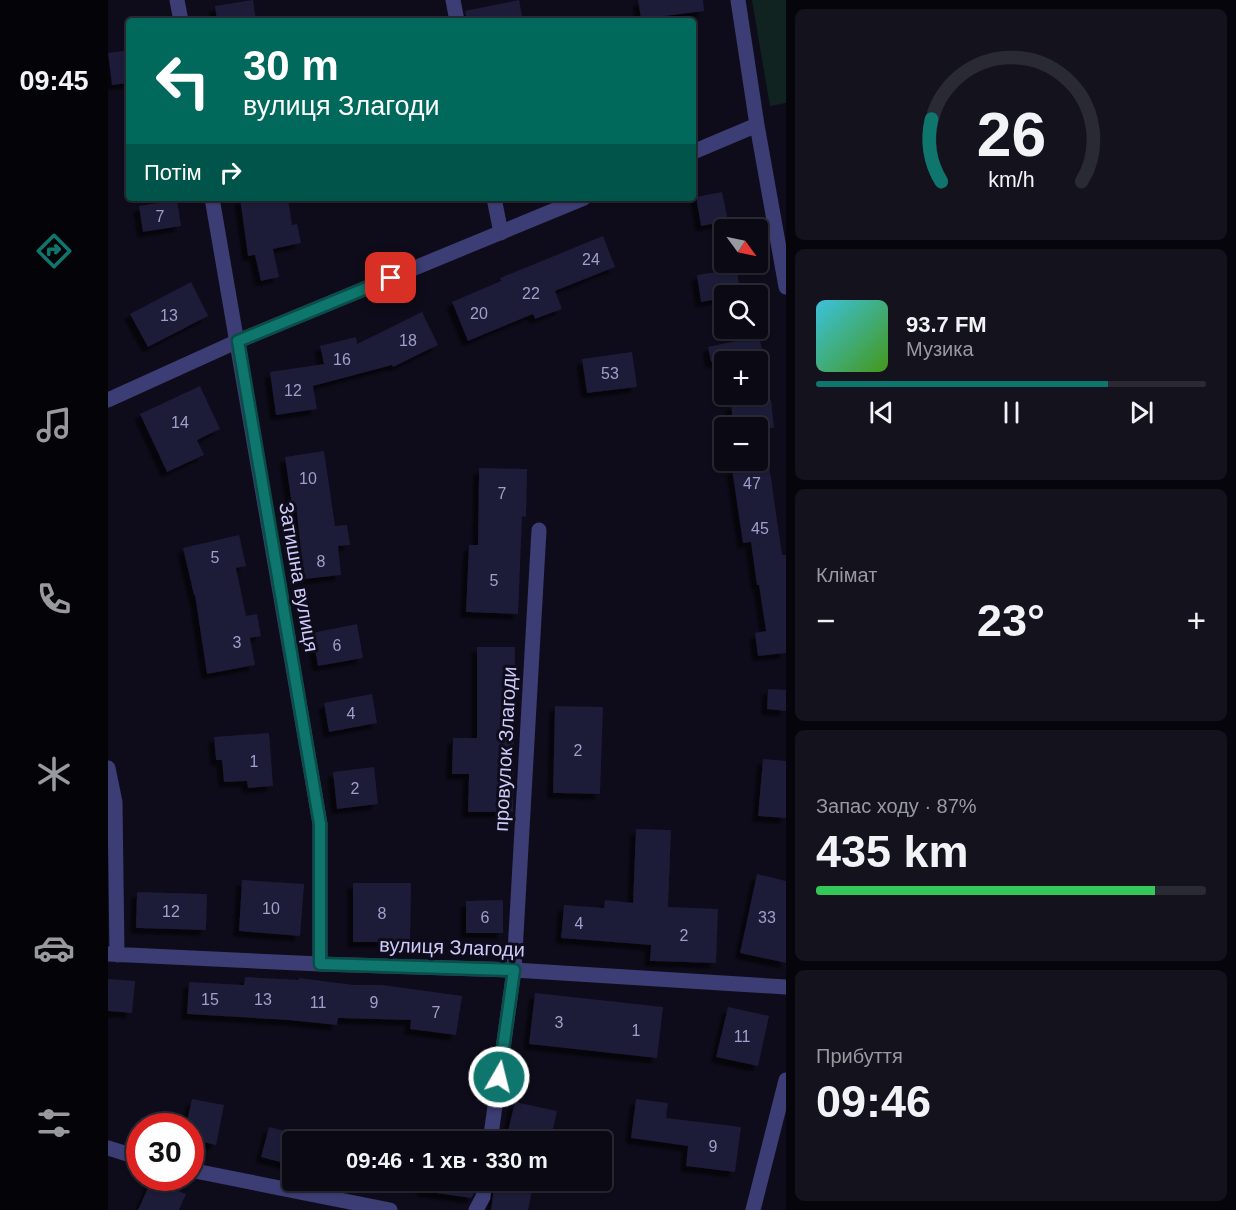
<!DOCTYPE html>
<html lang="uk">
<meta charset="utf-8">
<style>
body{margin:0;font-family:Helvetica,sans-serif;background:#13121d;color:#f1f3f6;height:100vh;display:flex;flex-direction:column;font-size:22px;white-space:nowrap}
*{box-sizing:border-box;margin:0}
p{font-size:20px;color:#999aa0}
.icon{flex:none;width:33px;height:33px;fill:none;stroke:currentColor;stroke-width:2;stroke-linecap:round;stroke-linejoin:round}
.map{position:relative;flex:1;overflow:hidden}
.sheet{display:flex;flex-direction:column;gap:9px;padding:9px;background:#06050b;width:450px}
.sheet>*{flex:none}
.guide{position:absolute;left:18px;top:18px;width:570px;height:183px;border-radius:6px;box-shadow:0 2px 4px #0004,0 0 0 2px #2a2a34;background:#00695c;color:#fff;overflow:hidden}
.needle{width:39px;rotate:123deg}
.buttons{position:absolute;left:606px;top:219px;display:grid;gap:12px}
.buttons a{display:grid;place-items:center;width:54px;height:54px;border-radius:6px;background:#0a0914;box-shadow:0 2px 4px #0004,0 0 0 2px #2a2a34;font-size:30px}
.speed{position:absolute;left:18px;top:1113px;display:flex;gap:12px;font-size:30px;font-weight:700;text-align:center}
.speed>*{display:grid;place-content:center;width:78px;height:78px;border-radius:50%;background:#0a0914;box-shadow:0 2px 4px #0004,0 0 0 2px #2a2a34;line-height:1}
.speed .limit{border:9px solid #d22;background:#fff;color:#111}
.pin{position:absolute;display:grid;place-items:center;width:51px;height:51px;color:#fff;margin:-26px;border-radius:12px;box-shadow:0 3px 9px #0006}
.me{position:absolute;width:66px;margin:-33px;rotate:8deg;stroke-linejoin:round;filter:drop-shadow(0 0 4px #0008)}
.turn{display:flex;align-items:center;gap:21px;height:126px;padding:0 18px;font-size:27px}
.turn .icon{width:78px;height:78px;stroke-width:2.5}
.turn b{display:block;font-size:42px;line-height:51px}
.then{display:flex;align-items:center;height:57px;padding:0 18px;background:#0003;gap:12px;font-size:22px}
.big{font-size:45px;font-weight:700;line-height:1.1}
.sheet .tile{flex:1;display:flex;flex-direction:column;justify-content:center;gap:9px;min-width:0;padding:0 21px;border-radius:9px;background:#13121d}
.sheet .dial{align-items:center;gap:0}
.dial svg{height:156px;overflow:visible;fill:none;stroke:#2a2a34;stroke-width:7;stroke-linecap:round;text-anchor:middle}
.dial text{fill:#f1f3f6;stroke:none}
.song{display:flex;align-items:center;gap:18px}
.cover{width:72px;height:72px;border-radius:9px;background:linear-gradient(135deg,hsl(190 70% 55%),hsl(100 70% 35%))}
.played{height:6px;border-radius:3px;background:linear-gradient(90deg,#0f766e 75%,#2a2a34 75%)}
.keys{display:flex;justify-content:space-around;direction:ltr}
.heat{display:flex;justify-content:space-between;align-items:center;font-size:33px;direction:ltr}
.charge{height:9px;border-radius:4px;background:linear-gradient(90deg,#34c759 87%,#2a2a34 0)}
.trip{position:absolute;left:174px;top:1131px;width:330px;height:60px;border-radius:6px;background:#0a0914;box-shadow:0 2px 4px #0004,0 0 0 2px #2a2a34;font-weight:700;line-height:60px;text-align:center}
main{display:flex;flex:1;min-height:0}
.tabs{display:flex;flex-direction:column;width:108px;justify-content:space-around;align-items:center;background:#040408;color:#999aa0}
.tabs .icon{width:42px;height:42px}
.tabs .selected{color:#0f766e}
.tabs b{font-size:27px;color:#f1f3f6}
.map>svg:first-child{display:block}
</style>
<main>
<nav class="tabs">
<b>09:45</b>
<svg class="icon selected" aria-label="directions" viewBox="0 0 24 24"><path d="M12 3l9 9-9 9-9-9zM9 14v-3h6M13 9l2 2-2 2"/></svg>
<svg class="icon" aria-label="music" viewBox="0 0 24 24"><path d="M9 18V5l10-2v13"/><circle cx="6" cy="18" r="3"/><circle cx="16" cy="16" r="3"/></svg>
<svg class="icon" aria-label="phone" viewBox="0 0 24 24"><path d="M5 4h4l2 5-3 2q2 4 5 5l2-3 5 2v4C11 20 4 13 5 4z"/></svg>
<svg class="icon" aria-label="climate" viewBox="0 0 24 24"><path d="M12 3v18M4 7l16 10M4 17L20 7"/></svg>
<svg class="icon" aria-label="car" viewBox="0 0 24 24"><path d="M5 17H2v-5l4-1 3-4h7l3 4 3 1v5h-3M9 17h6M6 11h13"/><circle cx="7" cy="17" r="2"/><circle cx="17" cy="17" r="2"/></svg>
<svg class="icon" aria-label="filters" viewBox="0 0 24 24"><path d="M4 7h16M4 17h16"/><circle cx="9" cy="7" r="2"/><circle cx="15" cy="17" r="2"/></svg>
</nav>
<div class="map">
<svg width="678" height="1210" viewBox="0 0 678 1210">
<defs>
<filter id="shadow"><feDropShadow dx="-5.5" dy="5.5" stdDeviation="1.5" flood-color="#0009"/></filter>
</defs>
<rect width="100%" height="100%" fill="#0e0c1a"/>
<!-- green -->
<path fill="#102321" d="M644 0H678V103L662 106Z"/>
<!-- building -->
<path fill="#1f1a39" filter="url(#shadow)" d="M145 0 148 21H109L107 6Z
M411 0 415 21H359L357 11Z
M530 0H595L596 11 533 19Z
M21 50V83L4 85 0 53Z
M614 192 620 221 593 226 588 197Z
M132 198H180L184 225 189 224 193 243 165 249 171 277 153 281 147 255 140 256Z
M69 200 73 226 35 232 31 206Z
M495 236 507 267 447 291 454 309 427 319 425 314 360 341 344 302 393 281 392 278Z
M629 269 632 296H616V298L593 302 589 275Z
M83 282 100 316 40 347 22 314Z
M314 312 330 345 285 367 284 365 205 386 209 409 168 415 162 372 216 364 212 346 248 337 249 344Z
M651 336 657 362H603L600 347Z
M524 352 529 387 479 393 474 359Z
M92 386 112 429 89 440 96 455 59 472 32 414Z
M663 400 666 428H626L623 405Z
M216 451 227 526 239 525 242 545 230 546 233 575 196 579 188 505H184L177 457Z
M661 465 674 555H678V653L650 656 647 633 658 631 651 585H649L643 542 635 543 624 469Z
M371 468 419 469 418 517 414 516 410 614 358 612 361 545H370Z
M131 535 138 566 128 568 138 616 149 614 153 636 142 638 147 665 99 674 87 595H86L75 548Z
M249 624 255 658 210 666 204 633Z
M369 647H407L405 812H360L361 774H344L345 738H369Z
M660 689 678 690V711L659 709Z
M264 694 269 723 221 732 216 703Z
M447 706 495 707 492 794 445 793Z
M161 733 165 786 140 788 139 781 116 782 114 760H108L106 737Z
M655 759 678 761V818L650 816Z
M266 767 270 804 229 809 225 772Z
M528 829 563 830 560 907 610 909 608 963 542 961 543 945 453 938 456 905 496 908 497 900 525 903Z
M649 874 678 881V963L632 953Z
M134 880 196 884 192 936 131 931Z
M245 883H303L302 942H245Z
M29 892 99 894 98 930 28 928Z
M395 900V933H358V901Z
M137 977 191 980V978L245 985H274L354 996 348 1035 302 1029 303 1020 230 1018 229 1025 180 1020 79 1014 81 982 136 985Z
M0 979 27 981 24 1013 0 1011Z
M427 993 555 1007 549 1058 421 1044Z
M620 1007 661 1016 650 1066 608 1057Z
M84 1099 116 1105 108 1145 82 1139V1126H78Z
M528 1099 560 1103 558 1118 633 1127 627 1172 578 1166 580 1146 523 1138Z
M407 1102 449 1111 442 1142H407L398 1139Z
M161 1127 184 1133V1165L153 1157Z
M44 1179 78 1194 71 1210H30Z
M314 1180H367L366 1194 363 1198 314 1191Z
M387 1180H426L420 1210H383Z"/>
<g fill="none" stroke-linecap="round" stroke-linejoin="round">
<!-- minor -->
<path stroke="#3c3d74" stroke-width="15" d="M69 0 73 21
M345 0 349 21
M630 0 649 125 678 287
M585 152 649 125
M104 198 212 824V964
M386 198 393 233
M0 400 130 341 476 198
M0 768 7 802 9 955
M0 954 212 964 406 970 678 987
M382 1142 406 970 431 530
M0 1148 32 1158
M82 1170 282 1210
M368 1210 375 1197 377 1180
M645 1210 678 1080"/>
</g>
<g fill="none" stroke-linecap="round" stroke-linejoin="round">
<defs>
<path id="route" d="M283 278 130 341 212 824V964L406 970 391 1077"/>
</defs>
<!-- route casing -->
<use href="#route" stroke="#0a4d48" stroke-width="15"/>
<!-- route -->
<use href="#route" stroke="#0f766e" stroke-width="10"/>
</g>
<g text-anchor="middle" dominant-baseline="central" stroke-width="6" stroke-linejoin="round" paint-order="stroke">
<!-- number labels -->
<g font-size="16" fill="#a29eca">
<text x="52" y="216">7</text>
<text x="483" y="259">24</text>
<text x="423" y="293">22</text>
<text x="371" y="313">20</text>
<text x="61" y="315">13</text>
<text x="300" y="340">18</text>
<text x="234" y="359">16</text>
<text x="502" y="373">53</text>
<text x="185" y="390">12</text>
<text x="72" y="422">14</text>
<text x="200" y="478">10</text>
<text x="644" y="483">47</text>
<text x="394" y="493">7</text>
<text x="652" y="528">45</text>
<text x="107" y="557">5</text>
<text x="213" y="561">8</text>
<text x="386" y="580">5</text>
<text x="129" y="642">3</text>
<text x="229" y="645">6</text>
<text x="243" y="713">4</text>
<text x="470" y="750">2</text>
<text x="146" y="761">1</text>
<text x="247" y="788">2</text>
<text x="163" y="908">10</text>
<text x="63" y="911">12</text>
<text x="274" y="913">8</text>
<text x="377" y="917">6</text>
<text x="659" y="917">33</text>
<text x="471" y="923">4</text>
<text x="576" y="935">2</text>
<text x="102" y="999">15</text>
<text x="155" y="999">13</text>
<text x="210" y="1002">11</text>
<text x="266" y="1002">9</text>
<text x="328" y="1012">7</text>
<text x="451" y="1022">3</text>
<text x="528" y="1030">1</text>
<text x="634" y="1036">11</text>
<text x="605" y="1146">9</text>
</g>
<!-- street labels -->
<g font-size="20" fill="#cdcafa" stroke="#0e0c1a">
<text transform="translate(191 577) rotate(80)">Затишна вулиця</text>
<text transform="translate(397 749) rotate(-87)">провулок Злагоди</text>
<text transform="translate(344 947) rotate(2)">вулиця Злагоди</text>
</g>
</g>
</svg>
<div class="buttons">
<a><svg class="needle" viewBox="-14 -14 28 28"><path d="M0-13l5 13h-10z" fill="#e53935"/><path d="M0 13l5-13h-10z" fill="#999aa0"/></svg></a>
<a><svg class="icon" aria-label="search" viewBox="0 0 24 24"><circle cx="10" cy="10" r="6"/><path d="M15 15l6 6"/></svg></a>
<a>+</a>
<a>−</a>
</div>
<div class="speed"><div class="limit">30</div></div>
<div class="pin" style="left:283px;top:278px;background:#d93025"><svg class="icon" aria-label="arrive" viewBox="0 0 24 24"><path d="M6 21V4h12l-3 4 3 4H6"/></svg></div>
<svg class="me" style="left:391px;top:1077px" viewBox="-20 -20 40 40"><circle r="17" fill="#0f766e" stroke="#fff" stroke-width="3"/><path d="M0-11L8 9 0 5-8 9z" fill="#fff"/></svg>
<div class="trip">09:46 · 1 хв · 330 m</div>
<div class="guide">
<div class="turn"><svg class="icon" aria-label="left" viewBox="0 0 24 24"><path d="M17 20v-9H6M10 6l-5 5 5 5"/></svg><div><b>30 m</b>вулиця Злагоди</div></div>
<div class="then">Потім<svg class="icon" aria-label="right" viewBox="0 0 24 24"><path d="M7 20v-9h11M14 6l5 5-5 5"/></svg></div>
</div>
</div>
<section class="sheet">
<div class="tile dial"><svg viewBox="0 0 100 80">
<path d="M14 69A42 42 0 1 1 86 69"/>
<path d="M14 69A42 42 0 0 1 9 37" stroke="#0f766e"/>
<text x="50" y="56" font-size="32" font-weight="700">26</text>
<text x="50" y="72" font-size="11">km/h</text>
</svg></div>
<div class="tile">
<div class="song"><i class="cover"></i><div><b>93.7 FM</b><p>Музика</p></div></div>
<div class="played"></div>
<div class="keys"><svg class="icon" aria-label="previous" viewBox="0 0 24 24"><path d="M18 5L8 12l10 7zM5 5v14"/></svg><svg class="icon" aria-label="pause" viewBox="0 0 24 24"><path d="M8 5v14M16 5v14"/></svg><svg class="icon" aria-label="next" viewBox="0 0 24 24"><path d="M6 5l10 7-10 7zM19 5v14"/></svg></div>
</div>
<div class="tile"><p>Клімат</p>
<div class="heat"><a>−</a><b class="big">23°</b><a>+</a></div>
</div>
<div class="tile"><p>Запас ходу · 87%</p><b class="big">435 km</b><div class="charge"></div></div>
<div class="tile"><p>Прибуття</p><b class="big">09:46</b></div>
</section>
</main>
